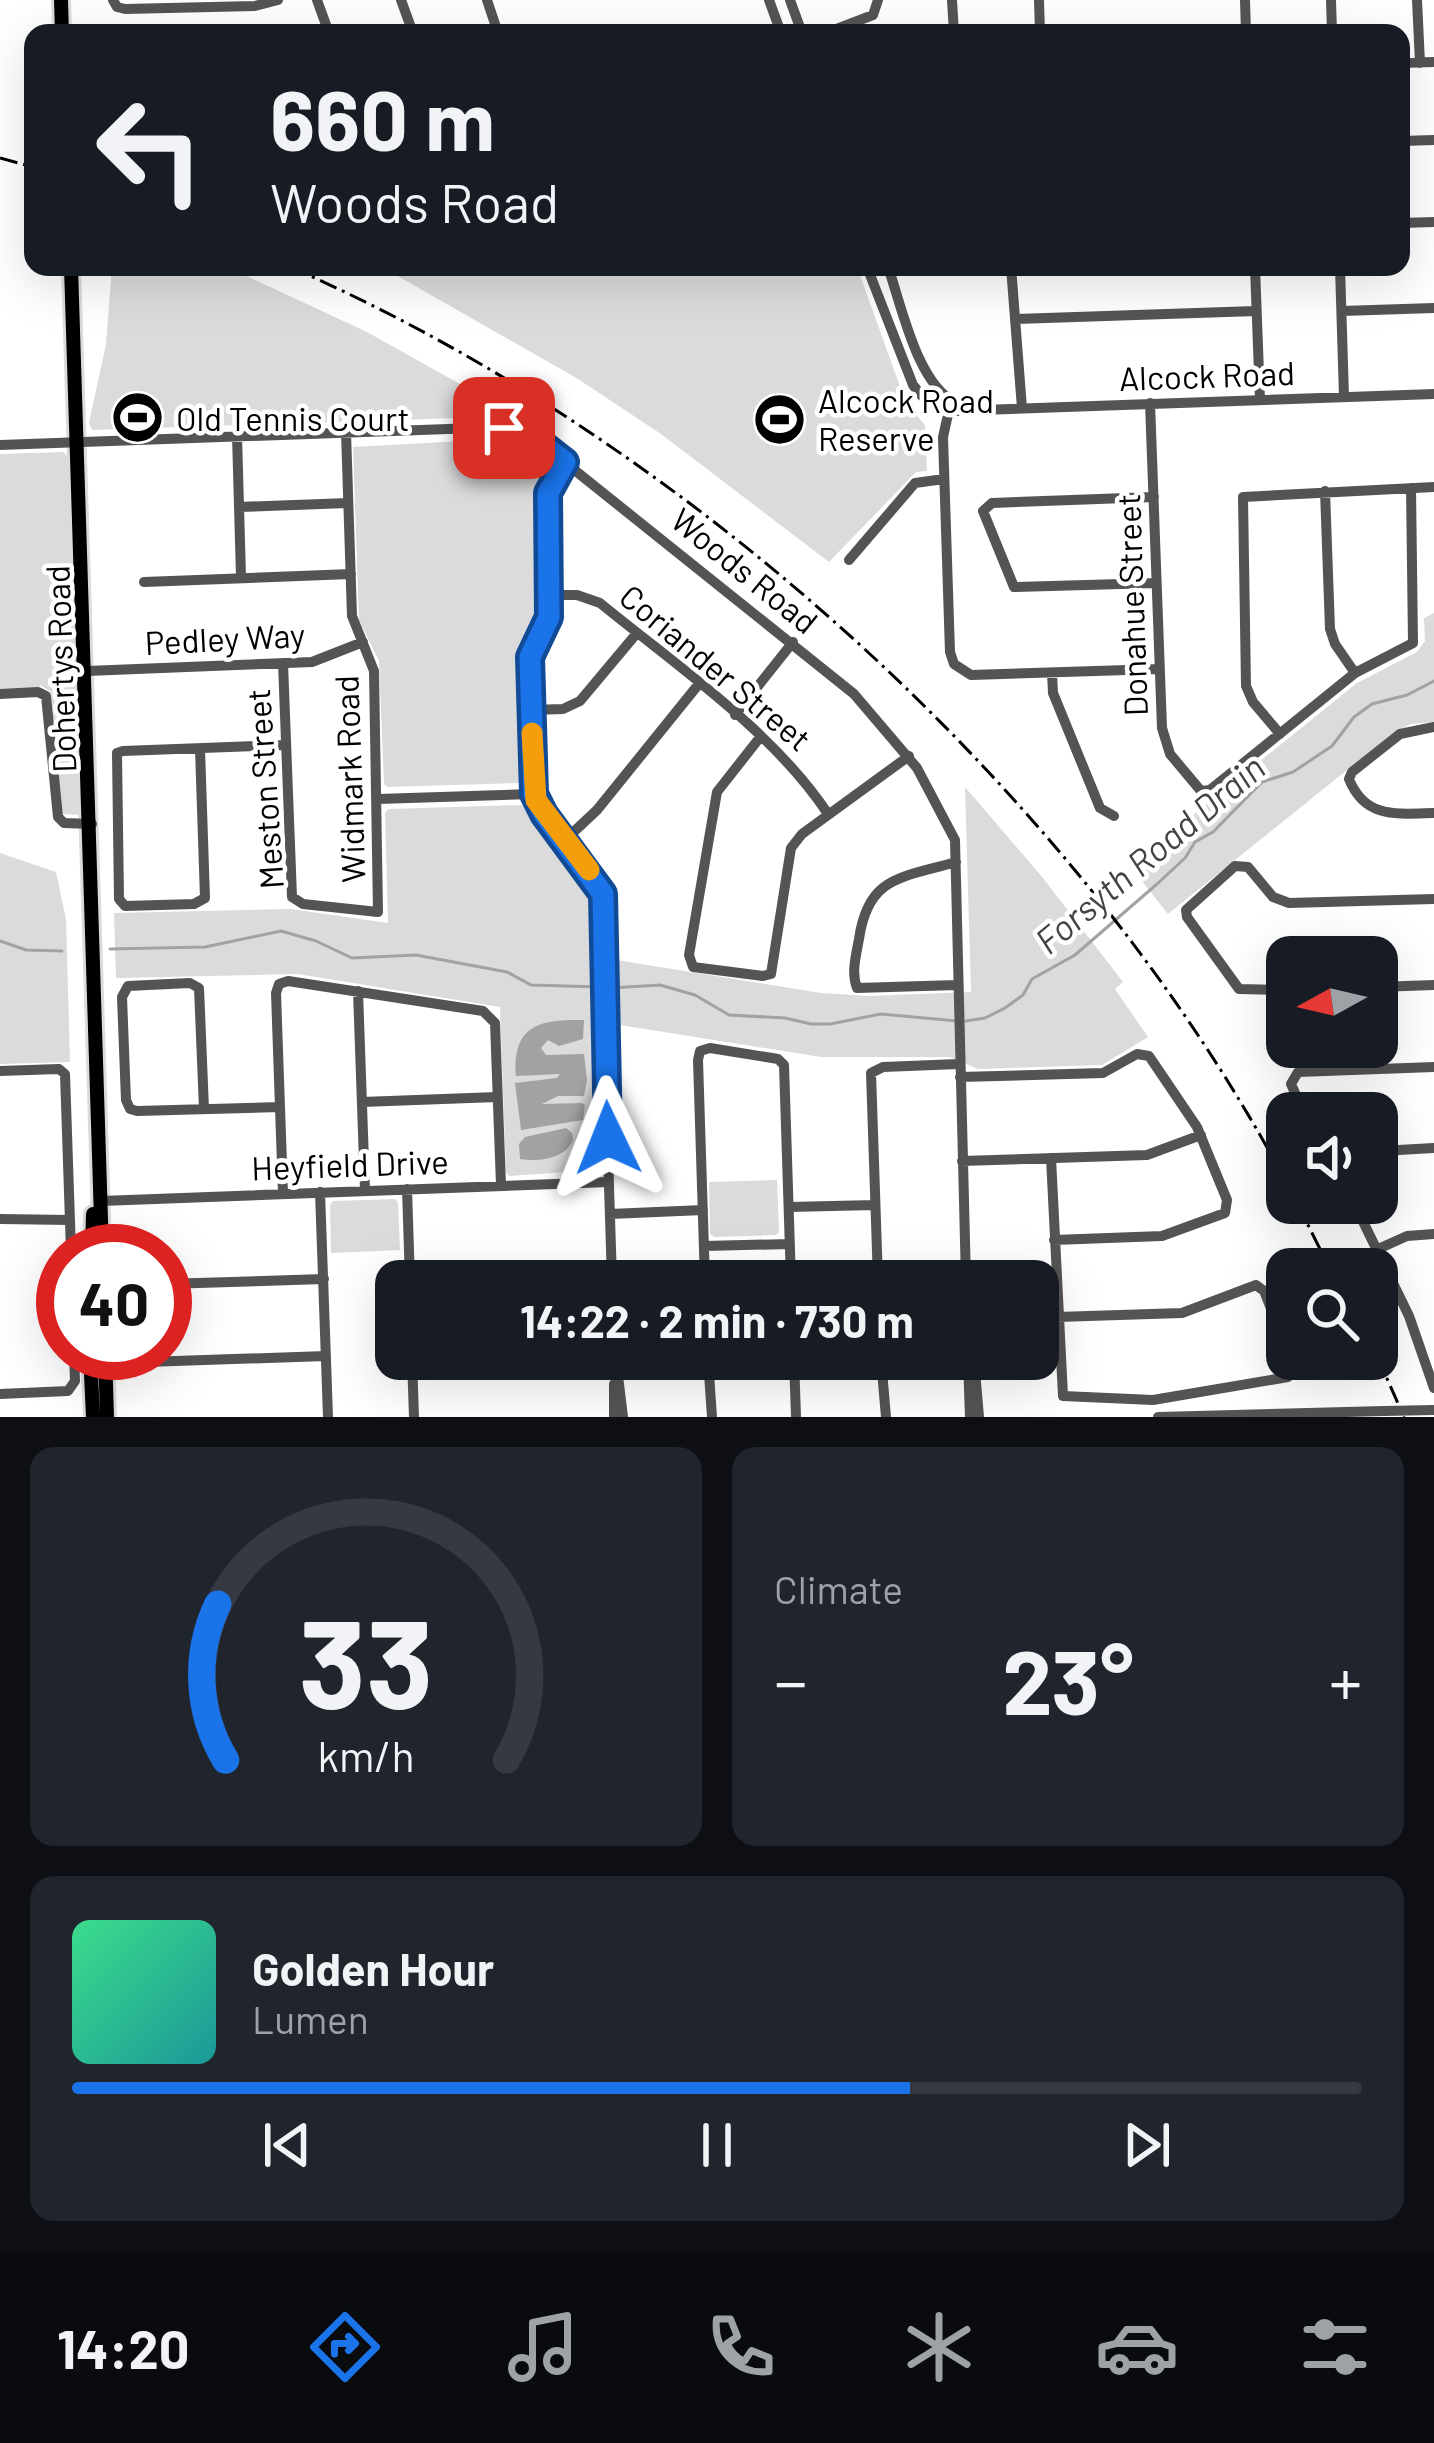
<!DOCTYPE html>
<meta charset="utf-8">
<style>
body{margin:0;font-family:Barlow,sans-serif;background:#20242c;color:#f1f3f6;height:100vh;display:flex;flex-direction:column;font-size:45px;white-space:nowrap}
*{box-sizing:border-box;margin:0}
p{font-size:39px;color:#9ea1a6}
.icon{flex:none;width:66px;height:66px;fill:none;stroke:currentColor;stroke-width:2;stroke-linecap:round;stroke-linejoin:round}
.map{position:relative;height:1417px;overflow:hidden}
.panel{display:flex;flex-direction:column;gap:30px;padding:30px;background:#0d0f14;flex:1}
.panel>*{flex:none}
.top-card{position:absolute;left:24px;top:24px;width:1386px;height:252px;border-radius:24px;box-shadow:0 12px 48px #0002;background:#171b24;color:#f1f3f6;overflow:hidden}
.needle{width:78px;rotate:262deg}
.fabs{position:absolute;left:1266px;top:936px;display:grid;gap:24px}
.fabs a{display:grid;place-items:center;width:132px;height:132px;border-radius:24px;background:#171b24;box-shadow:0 12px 48px #0002;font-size:60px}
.speed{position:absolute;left:36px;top:1224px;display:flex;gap:24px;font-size:60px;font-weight:700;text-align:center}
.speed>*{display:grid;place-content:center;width:156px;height:156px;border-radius:50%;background:#171b24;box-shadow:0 12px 48px #0002;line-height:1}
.speed .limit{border:18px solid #d22;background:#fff;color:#111}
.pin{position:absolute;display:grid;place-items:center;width:102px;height:102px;color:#fff;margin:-51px;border-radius:24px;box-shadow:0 6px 18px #0006}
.me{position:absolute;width:132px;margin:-66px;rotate:358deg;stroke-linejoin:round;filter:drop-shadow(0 0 9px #0008)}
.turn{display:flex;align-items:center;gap:42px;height:252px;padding:0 48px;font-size:54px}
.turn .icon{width:156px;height:156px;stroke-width:2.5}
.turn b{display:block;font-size:84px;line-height:102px}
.big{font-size:90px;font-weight:700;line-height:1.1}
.panel .card{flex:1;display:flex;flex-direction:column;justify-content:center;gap:18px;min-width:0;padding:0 42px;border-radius:24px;background:#20242c}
.panel .dial{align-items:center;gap:0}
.dial svg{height:312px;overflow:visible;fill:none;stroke:#363941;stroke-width:7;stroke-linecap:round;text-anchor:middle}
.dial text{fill:#f1f3f6;stroke:none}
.song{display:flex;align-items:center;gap:36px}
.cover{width:144px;height:144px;border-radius:18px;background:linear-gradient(135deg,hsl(150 70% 55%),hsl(180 70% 35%))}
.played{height:12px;border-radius:6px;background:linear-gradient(90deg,#1a73e8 65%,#363941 65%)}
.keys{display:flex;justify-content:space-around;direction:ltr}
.heat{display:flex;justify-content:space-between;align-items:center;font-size:66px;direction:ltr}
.panel .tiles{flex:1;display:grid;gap:30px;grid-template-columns:1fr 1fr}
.card:last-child{grid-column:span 2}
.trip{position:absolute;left:375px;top:1260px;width:684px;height:120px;border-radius:24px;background:#171b24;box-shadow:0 12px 48px #0002;font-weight:700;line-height:120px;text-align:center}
.tab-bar{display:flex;height:192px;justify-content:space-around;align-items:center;background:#090b0e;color:#9ea1a6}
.tab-bar .icon{width:84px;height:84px}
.tab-bar .current{color:#1a73e8}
.tab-bar b{font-size:54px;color:#f1f3f6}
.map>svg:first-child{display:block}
</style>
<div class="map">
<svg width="1434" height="1417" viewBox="0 0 1434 1417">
<rect width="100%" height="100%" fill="#fff"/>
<!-- green -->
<path fill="#dbdbdb" d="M112 267H227L367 332 517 416 92 430 89 423 106 344Z
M382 267H857L906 403 925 425 927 471 916 472 829 562 661 434 578 379Z
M499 439 500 447 525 455 547 473 534 503 536 621 518 657 521 779 518 783 387 787 384 784 379 661 359 620 353 447Z
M63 452 71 459 81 815 61 814 51 692 40 685 39 689 0 690V454Z
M1434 613V722L1411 724 1393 733 1168 914 1130 866 1357 683 1417 652 1425 641 1424 618Z
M965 787 1043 878 1123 982 1115 989 1148 1037 1102 1065 978 1069 950 1057H821L620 1025H592L596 1170 509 1176 506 1172 500 1007 298 974 116 978 114 913 291 909 388 923 385 813 389 809 522 805 587 889 592 904 595 956H615L616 960 821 993 869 996 971 992Z
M0 853 56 872 66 919 70 1062 0 1064Z
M777 1180 779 1232 776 1235 714 1237 710 1234 709 1182Z
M395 1199 398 1202 400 1250 331 1253 330 1205 333 1201Z"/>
<!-- water -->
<path fill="#a2a2a2" d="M584 1020 583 1039 559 1046 548 1040 541 1048 546 1055 584 1054 587 1080 584 1096H558L542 1104 582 1103 585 1105 583 1120 521 1130 515 1083 557 1078 560 1074 516 1076C512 1025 540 1019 584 1020Z
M566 1128 572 1133 573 1140C565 1159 539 1162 520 1159L519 1144 525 1137Z"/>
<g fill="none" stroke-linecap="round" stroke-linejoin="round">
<!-- stream -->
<path stroke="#a2a2a2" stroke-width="3" d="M0 941 26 950 62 951
M110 949 205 947 281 931 316 941 352 958 416 955 507 972 531 985 600 987
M610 988 660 985 695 995 729 1015 785 1018 811 1024H830L881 1014 957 1021
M966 1021 985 1018 1005 1008 1023 995 1032 979 1075 955 1157 884 1185 858 1195 842 1213 832 1262 782 1293 772 1332 746 1354 717 1372 704 1407 695 1434 681"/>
<defs>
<path id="major" d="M61 0 62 33
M71 267 102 1251
M92 1251 93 1214
M90 1353 93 1417
M105 1353 107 1417"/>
</defs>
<!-- major casing -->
<use href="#major" stroke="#dbdbdb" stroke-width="20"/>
<!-- minor -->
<path stroke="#545454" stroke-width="10" d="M113 0 117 7 125 9 255 6 278 0
M317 0 329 33
M401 0 413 33
M487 0 498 33
M769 0 781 33
M790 0 802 33
M952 0 954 33
M1039 0 1040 33
M1245 0 1246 33
M1331 0 1332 33
M1417 0 1420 63
M826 33 873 15 878 0
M1401 63 1434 62
M1401 141 1434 140
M1401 223 1434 222
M867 267 913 385 922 396 952 411 1434 394
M888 267C902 307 917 384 956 403
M1011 267 1022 408
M1255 267 1260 400
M1340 267 1344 397
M1342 311 1434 308
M1016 319 1256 311
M951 401 943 437 950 652 954 664 971 675 1159 669
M1150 403 1162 728 1170 754 1201 791 1210 790 1355 673 1413 643 1411 488
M237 435 241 577
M0 445 504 427 542 444 854 694 917 768 955 840 966 1281
M565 462 548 493 549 617 530 664 534 794 544 814 599 884 604 899V1026L612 1281
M1325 491 1330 629 1335 644 1355 673
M1154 497 992 503 983 511 1014 587 1156 583
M239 507 348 503
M849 560 915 483 944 479
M144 582 351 574
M549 595H577L600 603C677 666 774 732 828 814
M283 663 292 897 303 904 378 912 374 671 352 616 346 432
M87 671 312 662 363 642
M1052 673 1053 693 1100 808 1114 816
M0 694 38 692 46 696 58 817 64 823 92 824
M531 710 563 709 580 701 637 633
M735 715 793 642
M1434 727 1400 734 1352 772 1349 779C1365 819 1397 814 1434 813
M1280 734 1253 702 1246 686 1243 497 1434 487
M761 736 717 792 689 955 693 967 763 976 771 974 791 848 802 834 909 756
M200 749 205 898 194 904 125 906 119 899 117 753 123 751 286 745
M378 799 534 794
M565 840 597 810 698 685
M956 862C901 878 868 876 859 939 856 956 851 972 857 988L957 985
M1377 987 1434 985
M1287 990 1239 989 1187 917 1186 910 1235 866 1248 867 1273 897 1289 903 1434 899
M358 991 365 1190
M0 1071 59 1069 65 1074 71 1251
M960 1077 1103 1073 1137 1054 1149 1056 1197 1127 1227 1200 1225 1213 1162 1236 1054 1240
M362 1102 497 1097
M204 1109 199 988 190 983 128 986 122 997 126 1100 130 1109 137 1111 280 1107
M1304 1113 1291 1084 1298 1072 1434 1067
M1051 1158 1063 1396 1153 1400 1288 1377 1293 1370 1291 1359
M1377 1160 1398 1150 1434 1148
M962 1161 1147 1155 1201 1135
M407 1189 410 1281
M320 1192 328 1417
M283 1193 276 993 279 984 288 981 483 1011 495 1023 501 1185
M101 1201 609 1182
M1354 1203 1409 1316 1434 1388
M789 1207 875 1205
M610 1214 703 1210
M0 1219 70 1220
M704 1246 790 1244
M1378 1249 1407 1236 1434 1234
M409 1276 612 1268
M705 1281 698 1060 700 1051 710 1048 778 1059 784 1065 791 1281
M878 1281 871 1073 883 1067 959 1064
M165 1284 324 1279
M1057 1317 1182 1313 1256 1285 1264 1291 1287 1349
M134 1353 146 1362 326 1356
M412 1359 414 1417
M616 1359 623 1417
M708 1359 712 1417
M794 1359 796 1417
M881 1359 886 1417
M974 1359 979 1417
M968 1360 970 1417
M614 1384V1417
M0 1394 68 1391 75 1381 74 1353
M1158 1417 1384 1411"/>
<!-- major -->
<use href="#major" stroke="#000" stroke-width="14"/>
<!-- rail -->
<path stroke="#000" stroke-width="3" stroke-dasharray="18 6 3 6" stroke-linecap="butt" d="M0 158 33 167
M290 267C688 440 1084 800 1287 1184
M1297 1203 1330 1269
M1377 1356 1404 1417"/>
<!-- minor-bridge -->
<path stroke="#545454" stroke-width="10" d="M1384 1411 1434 1410"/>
</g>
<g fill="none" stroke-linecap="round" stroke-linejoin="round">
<defs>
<path id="route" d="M504 428 542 444 565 462 548 493 549 617 530 657 534 794 544 814 603 894 608 1138"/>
</defs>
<!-- route casing -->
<use href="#route" stroke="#114b97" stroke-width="30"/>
<!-- route -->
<use href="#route" stroke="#1a73e8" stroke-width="21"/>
<!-- slow -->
<path stroke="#f59e0b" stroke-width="21" d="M532 733 536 800 589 870"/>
</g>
<!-- icons -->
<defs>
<symbol id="stadium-disc" viewBox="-11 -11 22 22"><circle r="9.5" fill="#000" stroke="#fff"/><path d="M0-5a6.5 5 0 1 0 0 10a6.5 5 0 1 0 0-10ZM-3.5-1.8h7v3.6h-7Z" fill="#fff"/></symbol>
</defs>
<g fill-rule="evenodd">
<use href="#stadium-disc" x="108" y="388" width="59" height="59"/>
<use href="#stadium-disc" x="750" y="390" width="59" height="59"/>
</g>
<g text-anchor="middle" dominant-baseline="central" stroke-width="9" stroke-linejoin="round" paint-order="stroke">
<!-- street labels -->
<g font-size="33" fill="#000" stroke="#fff">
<text transform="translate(1207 375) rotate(-2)">Alcock Road</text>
<text transform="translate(745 570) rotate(39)">Woods Road</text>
<text transform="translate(1131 605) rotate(-92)">Donahue Street</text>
<text transform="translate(225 638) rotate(-3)">Pedley Way</text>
<text transform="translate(716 667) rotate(40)">Coriander Street</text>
<text transform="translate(60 669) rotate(-92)">Dohertys Road</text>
<text transform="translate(349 779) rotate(-92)">Widmark Road</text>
<text transform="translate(264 789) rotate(-94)">Meston Street</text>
<text transform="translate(350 1164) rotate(-2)">Heyfield Drive</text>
</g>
<!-- poi labels -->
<g font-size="33" fill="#000" stroke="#fff" text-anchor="start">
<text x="818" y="400">Alcock Road<tspan x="818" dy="38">Reserve</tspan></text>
<text x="176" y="418">Old Tennis Court</text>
</g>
<!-- water labels -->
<g font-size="36" font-style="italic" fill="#434343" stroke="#fff">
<text transform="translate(1149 853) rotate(-40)">Forsyth Road Drain</text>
</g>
</g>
</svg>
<div class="fabs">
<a><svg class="needle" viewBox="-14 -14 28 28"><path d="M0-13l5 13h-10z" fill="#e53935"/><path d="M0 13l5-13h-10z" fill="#9ea1a6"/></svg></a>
<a><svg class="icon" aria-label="sound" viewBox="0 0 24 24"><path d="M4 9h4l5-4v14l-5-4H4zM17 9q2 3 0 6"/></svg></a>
<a><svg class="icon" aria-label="search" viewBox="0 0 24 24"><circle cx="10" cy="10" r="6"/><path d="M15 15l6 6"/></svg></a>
</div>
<div class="speed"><div class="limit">40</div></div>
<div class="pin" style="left:504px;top:428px;background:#d93025"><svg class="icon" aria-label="arrive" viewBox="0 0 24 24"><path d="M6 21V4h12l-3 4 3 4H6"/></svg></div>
<svg class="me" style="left:608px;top:1138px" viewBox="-20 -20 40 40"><path d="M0-17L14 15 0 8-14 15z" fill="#1a73e8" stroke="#fff" stroke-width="4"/></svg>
<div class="trip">14:22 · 2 min · 730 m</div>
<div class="top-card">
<div class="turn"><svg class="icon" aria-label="left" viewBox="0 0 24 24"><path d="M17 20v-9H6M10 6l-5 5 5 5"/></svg><div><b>660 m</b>Woods Road</div></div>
</div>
</div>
<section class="panel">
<div class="tiles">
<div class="card dial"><svg viewBox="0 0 100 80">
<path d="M14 69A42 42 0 1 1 86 69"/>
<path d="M14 69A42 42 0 0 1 12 29" stroke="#1a73e8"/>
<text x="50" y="56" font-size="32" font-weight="700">33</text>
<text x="50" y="72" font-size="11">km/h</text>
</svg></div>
<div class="card"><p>Climate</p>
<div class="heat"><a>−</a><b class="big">23°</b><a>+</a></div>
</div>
<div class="card">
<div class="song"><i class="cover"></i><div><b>Golden Hour</b><p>Lumen</p></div></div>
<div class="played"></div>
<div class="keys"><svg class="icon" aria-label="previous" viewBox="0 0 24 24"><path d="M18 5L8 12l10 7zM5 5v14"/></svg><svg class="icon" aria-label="pause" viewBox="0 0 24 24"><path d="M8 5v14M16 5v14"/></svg><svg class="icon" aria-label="next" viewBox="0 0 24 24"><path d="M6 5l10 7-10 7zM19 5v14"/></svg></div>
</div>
</div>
</section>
<nav class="tab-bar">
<b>14:20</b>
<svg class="icon current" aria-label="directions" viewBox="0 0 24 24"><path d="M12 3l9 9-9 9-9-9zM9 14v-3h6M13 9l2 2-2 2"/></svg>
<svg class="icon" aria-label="music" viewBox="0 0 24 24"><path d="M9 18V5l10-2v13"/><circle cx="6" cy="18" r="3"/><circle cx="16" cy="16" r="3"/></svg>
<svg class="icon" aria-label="phone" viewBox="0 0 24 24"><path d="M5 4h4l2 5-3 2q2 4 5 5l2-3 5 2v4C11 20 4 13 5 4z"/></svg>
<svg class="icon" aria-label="climate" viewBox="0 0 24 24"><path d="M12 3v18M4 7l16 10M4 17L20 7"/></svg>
<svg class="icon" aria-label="car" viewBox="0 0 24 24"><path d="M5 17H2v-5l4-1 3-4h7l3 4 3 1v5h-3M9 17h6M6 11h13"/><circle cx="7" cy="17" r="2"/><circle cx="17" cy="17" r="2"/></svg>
<svg class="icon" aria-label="filters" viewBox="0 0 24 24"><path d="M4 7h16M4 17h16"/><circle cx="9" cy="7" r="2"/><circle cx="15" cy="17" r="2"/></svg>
</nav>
